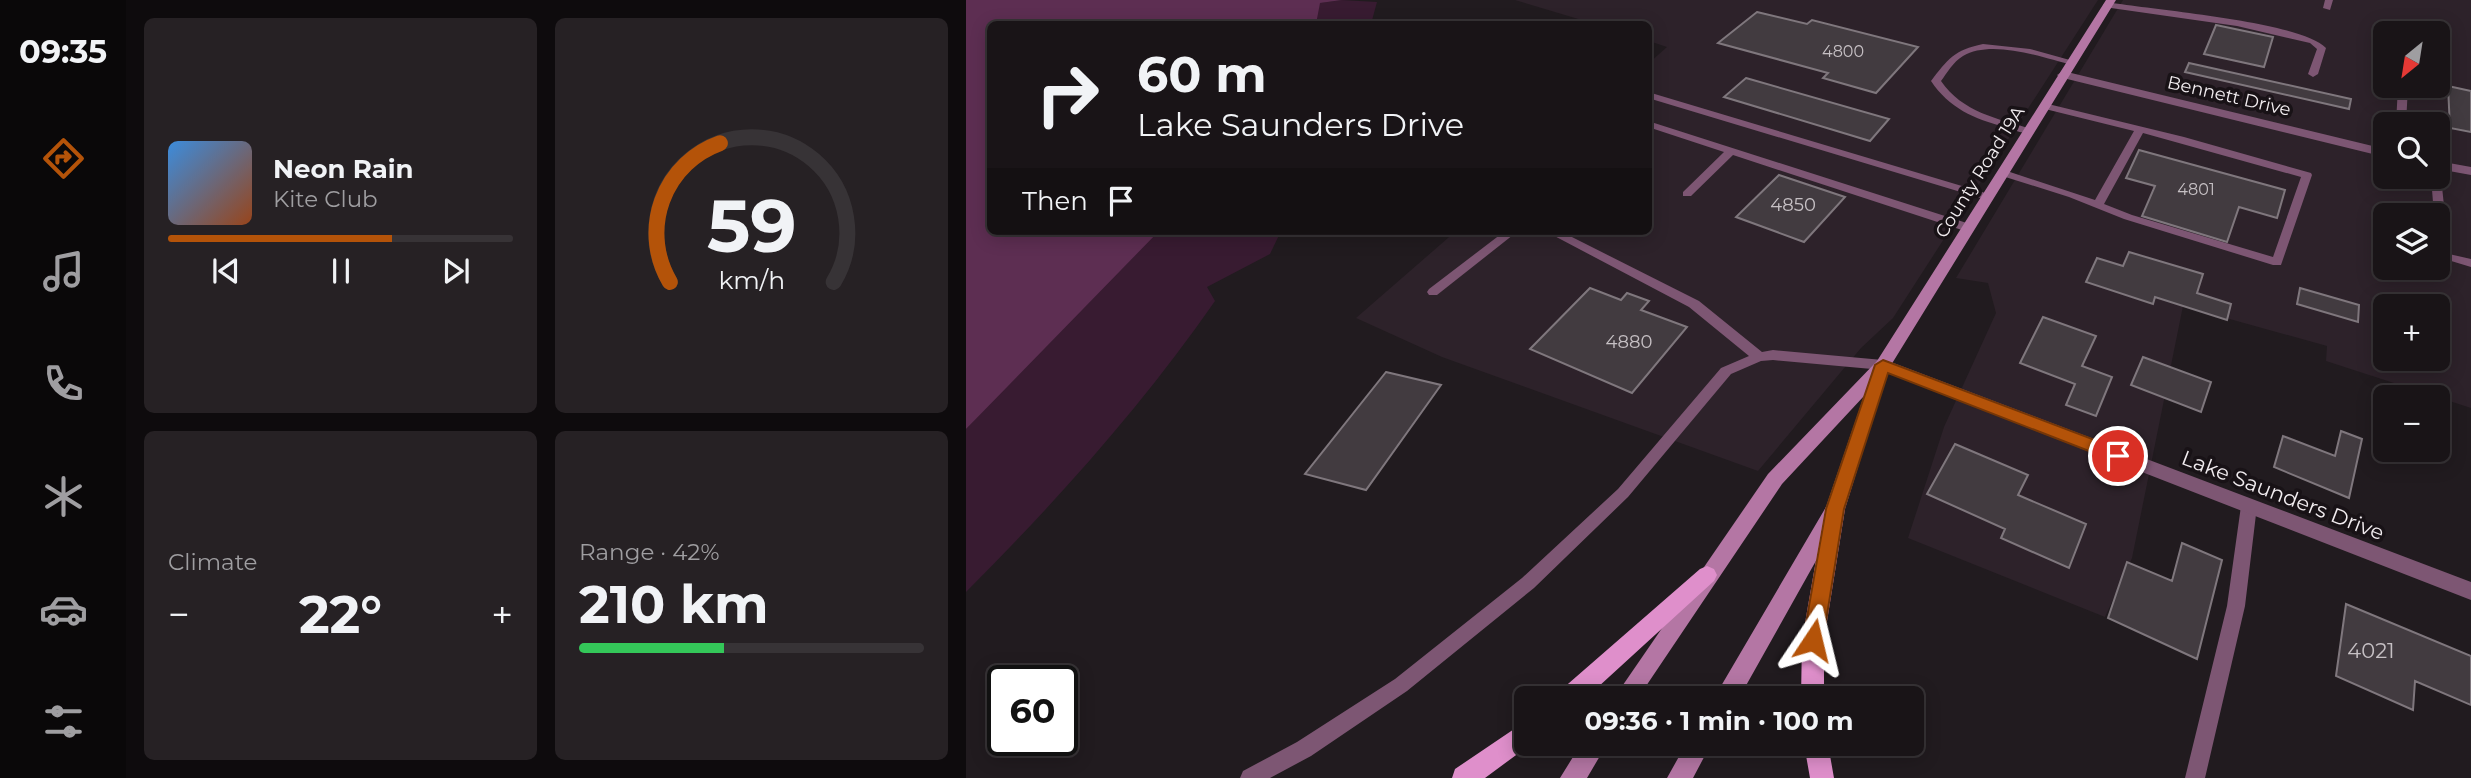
<!DOCTYPE html>
<meta charset="utf-8">
<style>
body{margin:0;font-family:Montserrat,sans-serif;background:#262124;color:#f1f3f6;height:100vh;display:flex;flex-direction:column;font-size:26px;white-space:nowrap}
*{box-sizing:border-box;margin:0}
p{font-size:23px;color:#9f9ea1}
.icon{flex:none;width:38px;height:38px;fill:none;stroke:currentColor;stroke-width:2;stroke-linecap:round;stroke-linejoin:round}
.map{position:relative;flex:1;overflow:hidden}
.sheet{display:flex;flex-direction:column;gap:18px;padding:18px;background:#0e0b0d;width:840px}
.sheet>*{flex:none}
.hud{position:absolute;left:21px;top:21px;width:665px;height:214px;border-radius:10px;box-shadow:0 4px 18px #0003,0 0 0 2px #373336;background:#191417;color:#f1f3f6;overflow:hidden}
.needle{width:46px;rotate:210deg}
.buttons{position:absolute;left:1407px;top:21px;display:grid;gap:14px}
.buttons a{display:grid;place-items:center;width:77px;height:77px;border-radius:10px;background:#191417;box-shadow:0 4px 18px #0003,0 0 0 2px #373336;font-size:35px}
.speed{position:absolute;left:21px;top:665px;display:flex;gap:14px;font-size:35px;font-weight:700;text-align:center}
.speed>*{display:grid;place-content:center;width:91px;height:91px;border-radius:50%;background:#191417;box-shadow:0 4px 18px #0003,0 0 0 2px #373336;line-height:1}
.speed .limit{border:4px solid #111;border-radius:10px;background:#fff;color:#111}
.pin{position:absolute;display:grid;place-items:center;width:60px;height:60px;color:#fff;margin:-30px;border:4px solid #fff;border-radius:50%;box-shadow:0 2px 7px #0007}
.me{position:absolute;width:77px;margin:-38px;rotate:10deg;stroke-linejoin:round;filter:drop-shadow(0 0 5px #0008)}
.turn{display:flex;align-items:center;gap:24px;height:147px;padding:0 35px;font-size:32px}
.turn .icon{width:91px;height:91px;stroke-width:2.5}
.turn b{display:block;font-size:49px;line-height:60px}
.then{display:flex;align-items:center;height:66px;padding:0 35px;background:#0003;gap:14px;font-size:26px}
.big{font-size:52px;font-weight:700;line-height:1.1}
.sheet .widget{flex:1;display:flex;flex-direction:column;justify-content:center;gap:10px;min-width:0;padding:0 24px;border-radius:10px;background:#262124}
.sheet .dial{align-items:center;gap:0}
.dial svg{height:182px;overflow:visible;fill:none;stroke:#373336;stroke-width:7;stroke-linecap:round;text-anchor:middle}
.dial text{fill:#f1f3f6;stroke:none}
.song{display:flex;align-items:center;gap:21px}
.cover{width:84px;height:84px;border-radius:10px;background:linear-gradient(135deg,hsl(210 70% 55%),hsl(20 70% 35%))}
.played{height:7px;border-radius:4px;background:linear-gradient(90deg,#b45309 65%,#373336 65%)}
.keys{display:flex;justify-content:space-around;direction:ltr}
.heat{display:flex;justify-content:space-between;align-items:center;font-size:38px;direction:ltr}
.charge{height:10px;border-radius:5px;background:linear-gradient(90deg,#34c759 42%,#373336 0)}
.sheet .tiles{flex:1;display:grid;gap:18px;grid-template-columns:repeat(2,1fr)}
.trip{position:absolute;left:548px;top:686px;width:410px;height:70px;border-radius:10px;background:#191417;box-shadow:0 4px 18px #0003,0 0 0 2px #373336;font-weight:700;line-height:70px;text-align:center}
main{display:flex;flex:1;min-height:0}
.menu{display:flex;flex-direction:column;width:126px;justify-content:space-around;align-items:center;background:#0a0809;color:#9f9ea1}
.menu .icon{width:49px;height:49px}
.menu .on{color:#b45309}
.menu b{font-size:32px;color:#f1f3f6}
.map>svg:first-child{display:block}
</style>
<main>
<nav class="menu">
<b>09:35</b>
<svg class="icon on" aria-label="directions" viewBox="0 0 24 24"><path d="M12 3l9 9-9 9-9-9zM9 14v-3h6M13 9l2 2-2 2"/></svg>
<svg class="icon" aria-label="music" viewBox="0 0 24 24"><path d="M9 18V5l10-2v13"/><circle cx="6" cy="18" r="3"/><circle cx="16" cy="16" r="3"/></svg>
<svg class="icon" aria-label="phone" viewBox="0 0 24 24"><path d="M5 4h4l2 5-3 2q2 4 5 5l2-3 5 2v4C11 20 4 13 5 4z"/></svg>
<svg class="icon" aria-label="climate" viewBox="0 0 24 24"><path d="M12 3v18M4 7l16 10M4 17L20 7"/></svg>
<svg class="icon" aria-label="car" viewBox="0 0 24 24"><path d="M5 17H2v-5l4-1 3-4h7l3 4 3 1v5h-3M9 17h6M6 11h13"/><circle cx="7" cy="17" r="2"/><circle cx="17" cy="17" r="2"/></svg>
<svg class="icon" aria-label="filters" viewBox="0 0 24 24"><path d="M4 7h16M4 17h16"/><circle cx="9" cy="7" r="2"/><circle cx="15" cy="17" r="2"/></svg>
</nav>
<section class="sheet">
<div class="tiles">
<div class="widget">
<div class="song"><i class="cover"></i><div><b>Neon Rain</b><p>Kite Club</p></div></div>
<div class="played"></div>
<div class="keys"><svg class="icon" aria-label="previous" viewBox="0 0 24 24"><path d="M18 5L8 12l10 7zM5 5v14"/></svg><svg class="icon" aria-label="pause" viewBox="0 0 24 24"><path d="M8 5v14M16 5v14"/></svg><svg class="icon" aria-label="next" viewBox="0 0 24 24"><path d="M6 5l10 7-10 7zM19 5v14"/></svg></div>
</div>
<div class="widget dial"><svg viewBox="0 0 100 80">
<path d="M14 69A42 42 0 1 1 86 69"/>
<path d="M14 69A42 42 0 0 1 36 8" stroke="#b45309"/>
<text x="50" y="56" font-size="32" font-weight="700">59</text>
<text x="50" y="72" font-size="11">km/h</text>
</svg></div>
<div class="widget"><p>Climate</p>
<div class="heat"><a>−</a><b class="big">22°</b><a>+</a></div>
</div>
<div class="widget"><p>Range · 42%</p><b class="big">210 km</b><div class="charge"></div></div>
</div>
</section>
<div class="map">
<svg width="1505" height="778" viewBox="0 0 1505 778">
<rect width="100%" height="100%" fill="#211b1f"/>
<!-- built -->
<path fill="#2d222a" fill-rule="evenodd" d="M549 0H1132L927 318 895 348 792 471 476 357 390 318 490 231H682L683 63 701 47 683 41 682 24H629Z
M1157 0H1505V408L1360 361 1361 346 1217 306 1166 558 1139 617 942 538 978 427 1030 313 1022 283 990 278ZM1419 33H1472V86H1419ZM1419 124H1472V177H1419ZM1419 215H1472V268H1419ZM1419 306H1472V359H1419Z"/>
<!-- green -->
<path fill="#381b31" d="M376 0 411 2 405 24H314L353 3Z
M179 231H315L304 254 241 287 249 301C176 406 90 502 0 592V429Z"/>
<!-- water -->
<path fill="#5d2e52" d="M0 0H376L354 3 350 24H24V231H193L0 429Z"/>
<!-- building -->
<path fill="#423b40" stroke="#7f777d" stroke-width="2" d="M791 12 841 24 846 20 952 47 910 93 857 78 862 73 752 43Z
M1250 25 1307 37 1298 67 1238 54Z
M1223 63 1385 99 1383 109 1219 72Z
M780 78 923 119 904 141 758 97Z
M1482 86 1505 91V132L1484 128Z
M1173 150 1319 190 1311 218 1273 207 1261 242 1176 216 1189 186 1160 178Z
M813 175 879 197 838 242 770 217Z
M1163 252 1237 274 1231 293 1265 304 1261 320 1189 297 1187 304 1120 282 1131 258 1157 266Z
M624 288 655 300 661 293 683 301 675 310 721 327 666 393 564 349Z
M1334 288 1393 305 1392 322 1331 304Z
M1077 317 1130 336 1116 366 1146 377 1130 416 1100 405 1109 384 1054 363Z
M1177 357 1245 382 1235 412 1165 385Z
M420 372 475 385 400 490 339 474Z
M1375 431 1396 439 1383 498 1308 467 1317 436 1369 456Z
M989 444 1062 475 1052 495 1120 524 1103 568 1035 538 1039 529 961 494Z
M1216 543 1256 560 1231 659 1142 618 1161 562 1206 581Z
M1380 604 1505 656V705L1449 681 1447 710 1370 676Z"/>
<g fill="none" stroke-linecap="round" stroke-linejoin="round">
<!-- lane -->
<path fill="#7d5673" fill-rule="evenodd" d="M1359 0H1367L1364 10 1357 8Z
M1141 2C1185 10 1334 21 1360 48L1352 74 1347 77 1342 74 1351 49 1344 43 1271 26 1138 7 1137 5Z
M1017 44 1064 49 1111 62 1106 65C1076 57 1025 39 997 56 987 62 981 73 975 81 996 112 1032 119 1066 129V133C1057 134 1047 130 1039 127 1008 119 983 108 965 81 982 59 988 50 1017 44Z
M1432 86H1442L1440 124H1430Z
M682 92 1026 195 1028 197 1026 199H1018L682 98Z
M1078 103 1218 137 1345 173 1346 175 1315 265H1307L1158 219 1103 197 1033 175V171H1041L1129 200 1168 131 1075 108 1073 106ZM1177 133 1335 177 1307 257 1166 215 1138 204Z
M682 121 1007 225 1009 228 1003 232 999 231 767 155 725 196H717V192L758 152 682 127Z
M1472 174 1475 177 1483 254 1505 259V267L1472 257V215H1468L1465 177H1472Z
M539 231H552L471 295H463L461 292 463 289Z
M579 231H594L733 301 796 352 807 350 917 360 924 365 917 370 807 360 795 361 765 374 662 497 568 588 441 691 345 756 304 778H274L277 771 331 742 429 679 556 578 652 489 755 368 783 356 723 307Z
M1283 500 1289 501 1291 506 1279 606 1239 778H1219L1261 606 1275 506 1277 501Z"/>
<!-- street -->
<path fill="#7d5673" fill-rule="evenodd" d="M1097 71 1419 149V157L1093 77 1091 75Z
M1472 161 1505 167V175L1472 169Z
M917 359 1505 582V600L911 369 908 365 911 361Z"/>
<!-- secondary -->
<path fill="#b476a4" fill-rule="evenodd" d="M1140 0H1150L922 370 879 509 773 698H748L860 507 898 396 816 484 672 698H648L802 474 911 361Z
M615 744H641L621 778H594Z
M720 744H745L727 778H701Z"/>
<!-- primary -->
<path fill="#df8fcb" fill-rule="evenodd" d="M869 501 876 503 879 509 858 640V698H835L836 640 859 509 862 503Z
M741 566 748 569 751 575 748 581 620 698H592L595 690 734 569Z
M560 721V744H565L519 778H486L489 769Z
M838 744H862L868 778H844Z"/>
</g>
<!-- route -->
<path fill="#b45309" stroke="#753606" stroke-width="2" d="M917 360 1158 451 1161 456 1158 460H1146L922 373 878 509 857 640 854 646 847 649 840 646 837 640 860 509 909 365Z"/>
<g text-anchor="middle" dominant-baseline="central" stroke-width="7" stroke-linejoin="round" paint-order="stroke">
<!-- far-number labels -->
<g font-size="16" fill="#c6c0c4">
<text x="877" y="51">4800</text>
<text x="1230" y="189">4801</text>
</g>
<!-- far-street labels -->
<g font-size="18" fill="#f2edf0" stroke="#181216">
<text transform="translate(1263 96) rotate(13)">Bennett Drive</text>
<text transform="translate(1014 172) rotate(-58)">County Road 19A</text>
</g>
<!-- number labels -->
<g font-size="18" fill="#c6c0c4">
<text x="827" y="205">4850</text>
<text x="663" y="342">4880</text>
</g>
<!-- street labels -->
<g font-size="21" fill="#f2edf0" stroke="#181216">
<text transform="translate(1317 495) rotate(21)">Lake Saunders Drive</text>
</g>
<!-- near-number labels -->
<g font-size="21" fill="#c6c0c4">
<text x="1405" y="650">4021</text>
</g>
</g>
</svg>
<div class="buttons">
<a><svg class="needle" viewBox="-14 -14 28 28"><path d="M0-13l5 13h-10z" fill="#e53935"/><path d="M0 13l5-13h-10z" fill="#9f9ea1"/></svg></a>
<a><svg class="icon" aria-label="search" viewBox="0 0 24 24"><circle cx="10" cy="10" r="6"/><path d="M15 15l6 6"/></svg></a>
<a><svg class="icon" aria-label="layers" viewBox="0 0 24 24"><path d="M12 4l9 5-9 5-9-5zM3 14l9 5 9-5"/></svg></a>
<a>+</a>
<a>−</a>
</div>
<div class="speed"><div class="limit">60</div></div>
<div class="pin" style="left:1152px;top:456px;background:#d93025"><svg class="icon" aria-label="arrive" viewBox="0 0 24 24"><path d="M6 21V4h12l-3 4 3 4H6"/></svg></div>
<svg class="me" style="left:847px;top:640px" viewBox="-20 -20 40 40"><path d="M0-17L14 15 0 8-14 15z" fill="#b45309" stroke="#fff" stroke-width="4"/></svg>
<div class="trip">09:36 · 1 min · 100 m</div>
<div class="hud">
<div class="turn"><svg class="icon" aria-label="right" viewBox="0 0 24 24"><path d="M7 20v-9h11M14 6l5 5-5 5"/></svg><div><b>60 m</b>Lake Saunders Drive</div></div>
<div class="then">Then<svg class="icon" aria-label="arrive" viewBox="0 0 24 24"><path d="M6 21V4h12l-3 4 3 4H6"/></svg></div>
</div>
</div>
</main>
